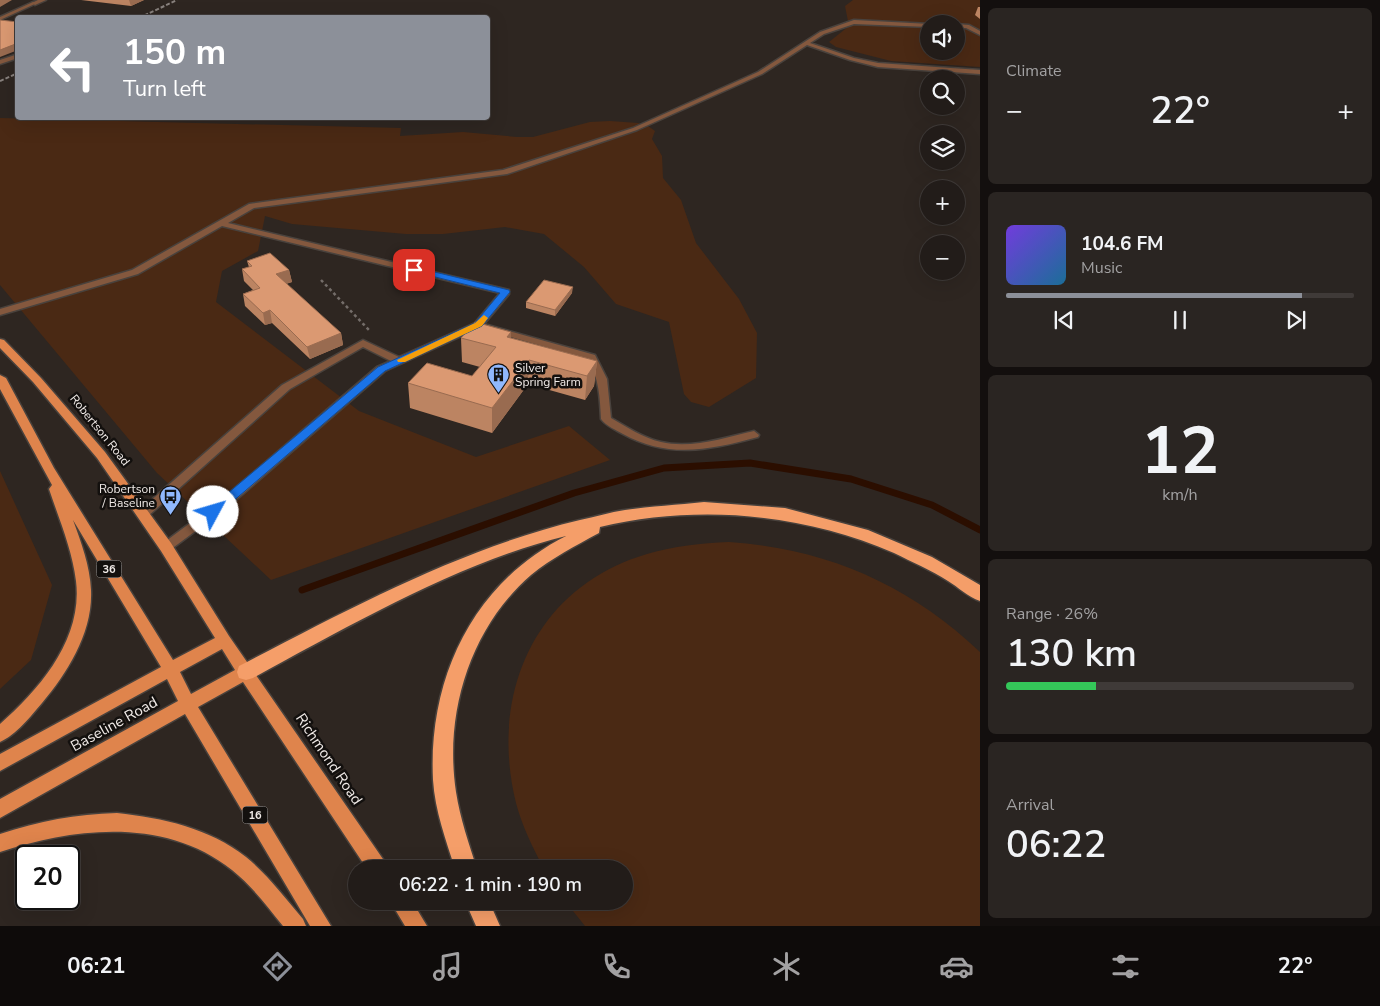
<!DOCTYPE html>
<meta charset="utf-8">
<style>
body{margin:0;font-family:"Nunito Sans",sans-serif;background:#2a2522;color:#f1f3f6;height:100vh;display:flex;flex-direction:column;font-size:19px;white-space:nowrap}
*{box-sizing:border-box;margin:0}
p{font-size:16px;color:#a2a1a2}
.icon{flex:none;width:28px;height:28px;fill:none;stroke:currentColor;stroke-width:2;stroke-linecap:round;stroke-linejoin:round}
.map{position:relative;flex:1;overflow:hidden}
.panel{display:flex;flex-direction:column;gap:8px;padding:8px;background:#130f0e;width:400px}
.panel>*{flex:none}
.top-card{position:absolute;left:15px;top:15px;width:475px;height:105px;border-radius:5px;box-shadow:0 5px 20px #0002,0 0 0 1px #3f3a38;background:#8c9099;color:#fff;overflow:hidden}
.buttons{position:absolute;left:920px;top:15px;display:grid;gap:10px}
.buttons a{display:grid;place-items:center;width:45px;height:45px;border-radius:50%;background:#221c19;box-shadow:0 5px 20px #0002,0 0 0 1px #3f3a38;font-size:25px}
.speed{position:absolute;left:15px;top:845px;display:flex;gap:10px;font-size:25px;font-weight:700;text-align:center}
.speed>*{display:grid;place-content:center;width:65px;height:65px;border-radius:50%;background:#221c19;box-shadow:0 5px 20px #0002,0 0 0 1px #3f3a38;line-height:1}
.speed .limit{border:2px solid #111;border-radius:8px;background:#fff;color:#111}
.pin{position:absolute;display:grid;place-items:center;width:42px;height:42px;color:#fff;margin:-21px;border-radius:10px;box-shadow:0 2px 8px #0006}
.me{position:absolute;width:55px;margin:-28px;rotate:51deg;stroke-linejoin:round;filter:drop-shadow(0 0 4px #0008)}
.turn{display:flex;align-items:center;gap:18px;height:105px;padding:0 25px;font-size:22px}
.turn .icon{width:65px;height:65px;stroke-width:2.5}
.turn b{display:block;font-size:35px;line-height:42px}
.big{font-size:38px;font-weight:600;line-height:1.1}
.panel .widget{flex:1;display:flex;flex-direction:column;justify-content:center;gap:8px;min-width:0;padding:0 18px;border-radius:8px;background:#2a2522}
.panel .dial{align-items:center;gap:0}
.dial b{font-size:65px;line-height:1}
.song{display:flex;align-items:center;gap:15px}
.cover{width:60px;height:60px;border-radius:8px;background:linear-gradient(135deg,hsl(260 70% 55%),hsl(200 70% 35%))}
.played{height:5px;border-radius:2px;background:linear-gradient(90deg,#8c9099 85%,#3f3a38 85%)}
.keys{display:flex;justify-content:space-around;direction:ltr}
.heat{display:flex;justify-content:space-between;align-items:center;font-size:28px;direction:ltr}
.charge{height:8px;border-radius:4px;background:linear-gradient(90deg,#34c759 26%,#3f3a38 0)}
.trip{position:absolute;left:348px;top:860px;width:285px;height:50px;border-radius:25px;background:#221c19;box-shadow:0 5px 20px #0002,0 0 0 1px #3f3a38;font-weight:600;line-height:50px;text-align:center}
.tabs{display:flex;height:80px;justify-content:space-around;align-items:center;background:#0e0b0a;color:#a2a1a2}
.tabs .icon{width:35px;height:35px}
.tabs .selected{color:#8c9099}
.tabs b{font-size:22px;color:#f1f3f6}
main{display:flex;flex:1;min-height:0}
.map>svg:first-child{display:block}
</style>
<main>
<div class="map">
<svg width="980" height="926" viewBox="0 0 980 926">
<rect width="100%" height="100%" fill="#2e2621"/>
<!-- green -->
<path fill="#4a2914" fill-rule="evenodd" d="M853 0H980V67L891 61 836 47 829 42 849 26 845 6ZM929 24H956V51H929Z
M0 118 401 128 400 136 463 132 517 137H533L590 122 610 121 638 123 648 126 655 131 652 139 662 156 663 178 681 200 696 243 739 299 757 333 756 378 709 407 691 402 684 394 669 322 616 304 584 267 544 234 505 227 443 234H406L292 224 265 216 258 251 222 271 216 302 359 411 476 457 569 426 610 460 271 580 157 473 0 285Z
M0 471 52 585 31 660 0 689Z
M729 542C827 549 908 584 980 652V926H585L565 901H624V869H544C533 848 522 826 516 803 489 694 535 587 647 554 674 546 701 543 729 542Z"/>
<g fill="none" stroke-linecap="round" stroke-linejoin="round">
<!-- stream -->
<path stroke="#2b0e00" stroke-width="7" d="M302 590 574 493 664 468 750 463 851 479 932 505 980 530"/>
<defs>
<path id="service" d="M33 2 37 3 0 20V17Z
M854 20 930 24 929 27 854 24 824 34 810 43 854 58 878 63 980 70V74L878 67 850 60 807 45 762 74 637 130 507 174 254 208 228 223 509 290V294L484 324 595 355 607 379 611 418C627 427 643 438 661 442 691 449 724 438 754 431L759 435 758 437C710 450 668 459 623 434 616 430 606 426 601 419 600 398 599 378 588 359L479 328 385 371 229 506 170 550H162L160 547 162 544 221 500 377 367 391 361 363 347 290 389 147 517H139L137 514 139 511 282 385 363 340 399 357 475 323 500 293 222 226 138 274 0 315V309L132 270 249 204 503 170 633 128 758 72 820 32Z
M956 24 969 25 980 31V35L966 28H956Z
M18 54V58L0 64V60Z"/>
<path id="minor" d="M38 0H46L35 5 32 3Z"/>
<path id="primary" d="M0 339 4 340 41 378 105 452 171 543 229 636 385 862 387 869H367L243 682 198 707 331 926H310L185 714 0 818V799L178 701 167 679 0 771V754L161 667 73 520C81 542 90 566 91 590 93 632 68 672 42 703 31 716 16 735 0 742V724C41 688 83 638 76 581 72 549 59 519 49 489L52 485 0 389V375L6 378 54 468 173 660 215 638 161 551 97 458 33 382 0 348ZM222 649 235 670 191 694 180 672Z
M117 813C163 818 209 828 246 857 268 875 285 898 303 919L306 926H283C267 906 252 886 232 870 166 817 75 827 0 852V834C39 821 76 814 117 813Z
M390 901H412L427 926H405Z"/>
<path id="motorway" d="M704 502 785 508 868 530 932 557 980 585V601C968 597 958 587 948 581 931 570 912 562 894 553 803 513 697 504 600 527L599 533C575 546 552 558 531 575 470 628 444 713 456 792 460 818 469 844 477 869H455C446 840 435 811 433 780 428 678 473 583 566 536 460 562 349 626 253 678L246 680 239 678 237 672 239 666C349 609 459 549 580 520 595 517 610 512 625 510 651 506 678 505 704 502Z
M465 901H489L500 926H476Z"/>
</defs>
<!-- service casing -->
<use href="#service" stroke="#49423d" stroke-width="3"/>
<!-- minor casing -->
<use href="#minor" stroke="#49423d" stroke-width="3"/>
<!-- primary casing -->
<use href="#primary" stroke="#49423d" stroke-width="3"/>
<!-- motorway casing -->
<use href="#motorway" stroke="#49423d" stroke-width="3"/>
<!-- path -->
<path stroke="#746d69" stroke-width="2.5" stroke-dasharray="3 3" stroke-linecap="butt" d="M321 280 369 330"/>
<!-- service -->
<use href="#service" fill="#84583e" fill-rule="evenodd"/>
<!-- minor -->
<use href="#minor" fill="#84583e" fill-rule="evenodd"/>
<!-- primary -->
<use href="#primary" fill="#df844c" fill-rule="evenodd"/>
<!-- motorway -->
<use href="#motorway" fill="#f59e69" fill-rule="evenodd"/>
<!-- rail -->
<path stroke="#88817d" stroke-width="2" stroke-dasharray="4 2" stroke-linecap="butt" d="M139 18 177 0
M0 81 18 73"/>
</g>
<!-- wall -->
<path fill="#bc8462" d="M81 0H144L131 6Z
M978 7H980V19L975 15Z
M247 261 289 270 292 282 286 284 341 333 343 345 310 359 272 323 265 325 245 306 243 294 253 290 244 281 242 269 249 267Z
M572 293 555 316 526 308V302Z
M461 338H511L597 361 594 386 585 400 528 384 492 433 410 408 408 383 472 376 480 367 462 362Z"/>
<!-- shaded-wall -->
<path fill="#996b50" d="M0 0H12L0 7Z
M129 0H144L131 6Z
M18 43V50L0 57V50Z
M289 270 292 282 278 286 276 274Z
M573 287 572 293 555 316V310Z
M270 310 272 323 265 325 263 313Z
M511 332V356L507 337Z
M341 333 343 345 310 359 307 347Z
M529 360 528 384 492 433V408Z
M597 361 594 386 585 400 587 376Z"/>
<!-- building -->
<path fill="#db9972" stroke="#996b50" d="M0 20 18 22V43L0 50Z
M270 253 289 270 276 274 341 333 307 347 270 310 263 313 243 294 260 288 242 269 252 266 247 261Z
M544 280 573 287 555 310 526 302Z
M475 322 511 332 507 337 597 361 587 376 529 360 492 408 408 383 427 363 472 376 496 347 461 338Z"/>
<!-- route -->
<path fill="#1a73e8" stroke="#114b97" d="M414 267 509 290 510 292 482 326 385 371 217 515H209L207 512 209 509 378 367 475 323 500 293 411 271V268Z"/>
<!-- slow -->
<path fill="#f59e0b" d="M484 315 488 318 482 326 405 362H398L397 360 475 323Z"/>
<!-- icons -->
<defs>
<symbol id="building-pin" viewBox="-11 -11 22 30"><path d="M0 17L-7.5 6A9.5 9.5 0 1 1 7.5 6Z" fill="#90b8fd" stroke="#13100e"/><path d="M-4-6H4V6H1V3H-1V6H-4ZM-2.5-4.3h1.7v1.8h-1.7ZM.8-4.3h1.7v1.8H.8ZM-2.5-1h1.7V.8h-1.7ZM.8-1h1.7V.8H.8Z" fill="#111"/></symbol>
<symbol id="bus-pin" viewBox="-11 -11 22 30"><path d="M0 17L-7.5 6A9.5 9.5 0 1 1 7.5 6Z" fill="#90b8fd" stroke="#13100e"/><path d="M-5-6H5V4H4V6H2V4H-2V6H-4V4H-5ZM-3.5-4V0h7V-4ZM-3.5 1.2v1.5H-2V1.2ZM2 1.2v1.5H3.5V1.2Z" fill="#111"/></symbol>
</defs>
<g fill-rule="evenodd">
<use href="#building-pin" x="486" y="362" width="25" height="34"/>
<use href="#bus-pin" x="158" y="484" width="25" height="34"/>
</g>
<g text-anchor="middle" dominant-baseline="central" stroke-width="5" stroke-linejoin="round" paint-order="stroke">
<!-- shield labels -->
<g fill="#13100e" stroke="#aea9a7" stroke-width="1">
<rect x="96.5" y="560.5" width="25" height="17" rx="4"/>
<rect x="242.5" y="806.5" width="25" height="17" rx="4"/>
</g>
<g font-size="11" font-weight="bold" fill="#f1ebe8">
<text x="109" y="569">36</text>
<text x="255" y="815">16</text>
</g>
<!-- poi labels -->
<g font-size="12" fill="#f1ebe8" stroke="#13100e" text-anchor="start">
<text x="515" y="368">Silver<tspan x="515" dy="14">Spring Farm</tspan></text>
<text x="155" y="489" text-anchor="end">Robertson<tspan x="155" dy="14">/ Baseline</tspan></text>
</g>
<!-- street labels -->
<g font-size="12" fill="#f1ebe8" stroke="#13100e">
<text transform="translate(100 430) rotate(51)">Robertson Road</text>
</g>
<!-- near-street labels -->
<g font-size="15" fill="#f1ebe8" stroke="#13100e">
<text transform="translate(114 724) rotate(-29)">Baseline Road</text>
<text transform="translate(329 759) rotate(56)">Richmond Road</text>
</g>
</g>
</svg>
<div class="buttons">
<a><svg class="icon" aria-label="sound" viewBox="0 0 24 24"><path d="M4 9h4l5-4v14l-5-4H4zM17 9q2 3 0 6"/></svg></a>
<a><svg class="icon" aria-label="search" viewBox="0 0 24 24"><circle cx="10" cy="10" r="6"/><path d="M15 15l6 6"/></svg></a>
<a><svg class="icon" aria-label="layers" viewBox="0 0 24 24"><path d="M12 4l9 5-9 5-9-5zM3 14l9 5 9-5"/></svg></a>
<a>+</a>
<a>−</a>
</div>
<div class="speed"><div class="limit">20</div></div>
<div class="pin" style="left:414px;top:270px;background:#d93025"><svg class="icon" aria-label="arrive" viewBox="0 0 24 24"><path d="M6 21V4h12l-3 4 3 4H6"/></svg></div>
<svg class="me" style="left:213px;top:512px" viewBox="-20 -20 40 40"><circle r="19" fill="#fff"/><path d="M0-13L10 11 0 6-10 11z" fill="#1a73e8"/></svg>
<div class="trip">06:22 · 1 min · 190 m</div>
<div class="top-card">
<div class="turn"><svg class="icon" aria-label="left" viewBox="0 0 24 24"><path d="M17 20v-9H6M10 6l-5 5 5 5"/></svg><div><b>150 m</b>Turn left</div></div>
</div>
</div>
<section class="panel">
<div class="widget"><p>Climate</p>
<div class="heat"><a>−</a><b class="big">22°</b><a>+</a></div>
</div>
<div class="widget">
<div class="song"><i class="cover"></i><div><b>104.6 FM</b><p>Music</p></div></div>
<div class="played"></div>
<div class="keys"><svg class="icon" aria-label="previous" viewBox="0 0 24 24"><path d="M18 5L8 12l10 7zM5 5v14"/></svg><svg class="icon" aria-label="pause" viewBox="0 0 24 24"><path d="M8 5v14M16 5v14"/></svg><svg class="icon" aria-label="next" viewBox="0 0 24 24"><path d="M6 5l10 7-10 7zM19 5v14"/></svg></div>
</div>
<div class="widget dial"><b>12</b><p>km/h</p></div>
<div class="widget"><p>Range · 26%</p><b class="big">130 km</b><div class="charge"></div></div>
<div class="widget"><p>Arrival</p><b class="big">06:22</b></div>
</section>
</main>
<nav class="tabs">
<b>06:21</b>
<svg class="icon selected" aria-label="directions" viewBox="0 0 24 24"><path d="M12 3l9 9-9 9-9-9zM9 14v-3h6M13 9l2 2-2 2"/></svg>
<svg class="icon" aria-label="music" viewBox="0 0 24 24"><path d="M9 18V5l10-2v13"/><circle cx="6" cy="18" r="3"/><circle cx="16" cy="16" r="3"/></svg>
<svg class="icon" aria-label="phone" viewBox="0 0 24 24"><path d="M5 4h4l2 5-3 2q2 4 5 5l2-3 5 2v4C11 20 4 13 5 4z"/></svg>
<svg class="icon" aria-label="climate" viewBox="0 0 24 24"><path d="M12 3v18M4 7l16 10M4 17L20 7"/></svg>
<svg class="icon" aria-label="car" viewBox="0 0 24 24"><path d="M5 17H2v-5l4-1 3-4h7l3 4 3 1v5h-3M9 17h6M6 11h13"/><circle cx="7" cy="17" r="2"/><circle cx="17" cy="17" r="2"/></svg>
<svg class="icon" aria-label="filters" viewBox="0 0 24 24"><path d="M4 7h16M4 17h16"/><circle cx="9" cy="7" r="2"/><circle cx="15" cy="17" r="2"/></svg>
<b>22°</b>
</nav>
